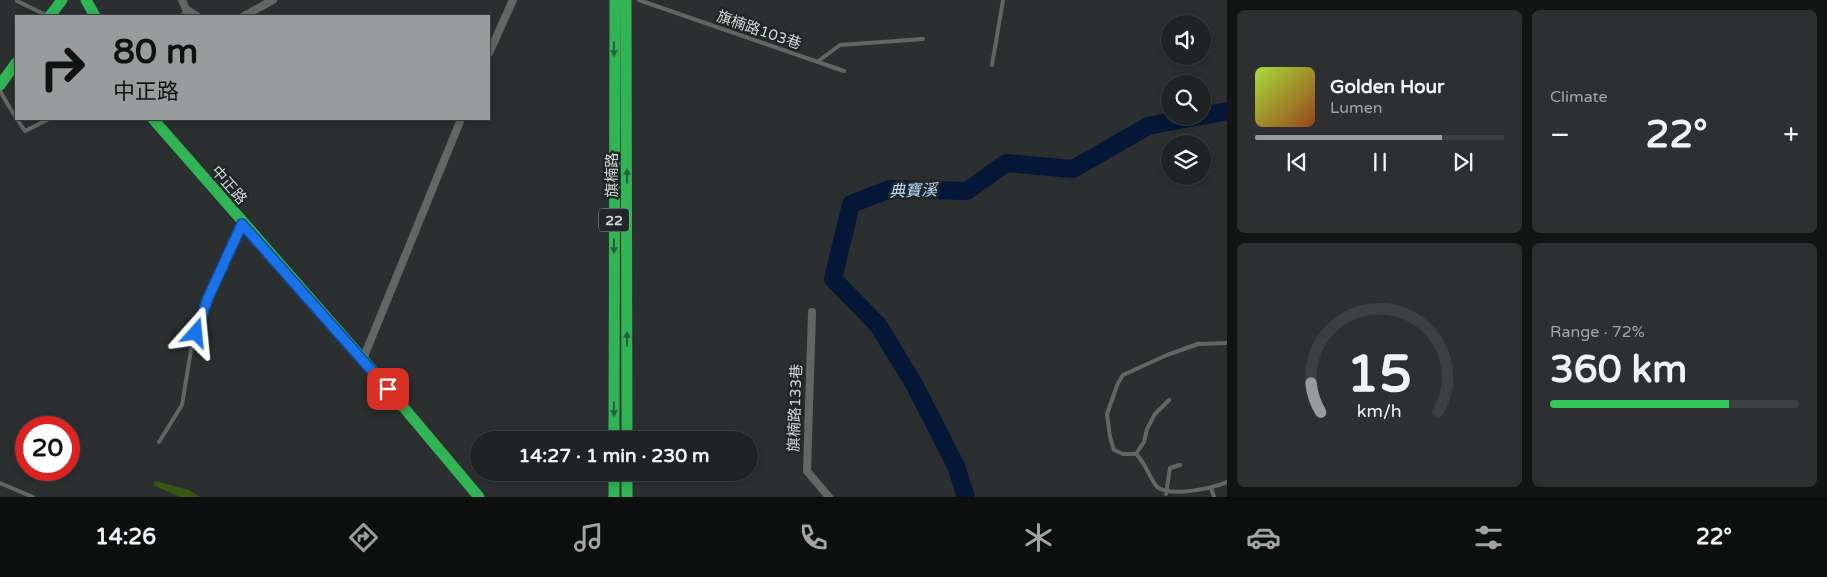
<!DOCTYPE html>
<meta charset="utf-8">
<style>
body{margin:0;font-family:"Varela Round","Noto Sans TC",sans-serif;background:#2d2f30;color:#f1f3f6;height:100vh;display:flex;flex-direction:column;font-size:19px;white-space:nowrap}
*{box-sizing:border-box;margin:0}
p{font-size:16px;color:#a2a4a6}
.icon{flex:none;width:28px;height:28px;fill:none;stroke:currentColor;stroke-width:2;stroke-linecap:round;stroke-linejoin:round}
.map{position:relative;flex:1;overflow:hidden}
.side{display:flex;flex-direction:column;gap:10px;padding:10px;background:#121313;width:600px}
.side>*{flex:none}
.guide{position:absolute;left:15px;top:15px;width:475px;height:105px;border-radius:0px;box-shadow:0 2px 8px #0003,0 0 0 1px #3d4041;background:#989c9c;color:#111;overflow:hidden}
.controls{position:absolute;left:1161px;top:15px;display:grid;gap:10px}
.controls a{display:grid;place-items:center;width:50px;height:50px;border-radius:50%;background:#202323;box-shadow:0 2px 8px #0003,0 0 0 1px #3d4041;font-size:25px}
.speed{position:absolute;left:15px;top:416px;display:flex;gap:10px;font-size:25px;font-weight:700;text-align:center}
.speed>*{display:grid;place-content:center;width:65px;height:65px;border-radius:50%;background:#202323;box-shadow:0 2px 8px #0003,0 0 0 1px #3d4041;line-height:1}
.speed .limit{border:8px solid #d22;background:#fff;color:#111}
.pin{position:absolute;display:grid;place-items:center;width:42px;height:42px;color:#fff;margin:-21px;border-radius:10px;box-shadow:0 2px 8px #0006}
.me{position:absolute;width:55px;margin:-28px;rotate:18deg;stroke-linejoin:round;filter:drop-shadow(0 0 4px #0008)}
.turn{display:flex;align-items:center;gap:18px;height:105px;padding:0 15px;font-size:22px}
.turn .icon{width:65px;height:65px;stroke-width:2.5}
.turn b{display:block;font-size:35px;line-height:42px}
.big{font-size:38px;font-weight:700;line-height:1.1}
.side .widget{flex:1;display:flex;flex-direction:column;justify-content:center;gap:8px;min-width:0;padding:0 18px;border-radius:8px;background:#2d2f30}
.side .dial{align-items:center;gap:0}
.dial svg{height:130px;overflow:visible;fill:none;stroke:#3d4041;stroke-width:7;stroke-linecap:round;text-anchor:middle}
.dial text{fill:#f1f3f6;stroke:none}
.song{display:flex;align-items:center;gap:15px}
.cover{width:60px;height:60px;border-radius:8px;background:linear-gradient(135deg,hsl(80 70% 55%),hsl(20 70% 35%))}
.played{height:5px;border-radius:2px;background:linear-gradient(90deg,#989c9c 75%,#3d4041 75%)}
.keys{display:flex;justify-content:space-around;direction:ltr}
.heat{display:flex;justify-content:space-between;align-items:center;font-size:28px;direction:ltr}
.charge{height:8px;border-radius:4px;background:linear-gradient(90deg,#34c759 72%,#3d4041 0)}
.side .tiles{flex:1;display:grid;gap:10px;grid-template-columns:repeat(2,1fr)}
.trip{position:absolute;left:470px;top:431px;width:288px;height:50px;border-radius:25px;background:#202323;box-shadow:0 2px 8px #0003,0 0 0 1px #3d4041;font-weight:700;line-height:50px;text-align:center}
.dock{display:flex;height:80px;justify-content:space-around;align-items:center;background:#0d0e0e;color:#a2a4a6}
.dock .icon{width:35px;height:35px}
.dock .on{color:#989c9c}
.dock b{font-size:22px;color:#f1f3f6}
main{display:flex;flex:1;min-height:0}
.map>svg:first-child{display:block}
</style>
<main>
<div class="map">
<svg width="1227" height="497" viewBox="0 0 1227 497">
<rect width="100%" height="100%" fill="#2b2f2f"/>
<!-- green -->
<path fill="#365711" d="M155 481 189 490 200 497H180L153 485Z"/>
<g fill="none" stroke-linecap="round" stroke-linejoin="round">
<!-- river -->
<path stroke="#041737" stroke-width="18" d="M1202 116 1227 111
M966 497 956 466 914 384 878 325 833 279 851 204 890 189 967 191 1006 163 1073 169 1148 126 1200 116"/>
<!-- lane -->
<path stroke="#646665" stroke-width="4" d="M639 0 844 71
M17 1 48 16
M182 16 186 9
M817 62 840 45 923 39
M992 65 1003 0
M0 91 16 118
M17 119 25 131 49 119
M1227 343 1198 344 1167 355 1123 375 1118 383 1107 414 1110 437 1114 450 1123 454H1136C1145 462 1149 477 1157 487 1172 497 1209 489 1227 482
M159 442 182 405 191 350 208 299 242 225
M1136 454 1144 442 1147 429 1155 414 1169 400
M0 483 33 497
M1211 488 1214 497
M1166 494 1170 468 1180 465"/>
<!-- street -->
<path stroke="#646665" stroke-width="8" d="M182 0 186 9 197 16
M244 16 273 0
M489 53 513 0
M812 312 807 471 829 497
M363 359 461 119"/>
<!-- fast -->
<path stroke="#30b455" stroke-width="11" d="M86 0 95 16
M626 0 627 440
M50 16 62 0
M0 85 16 63
M153 119 363 359 479 497
M614 440 615 0
M614 472V497
M627 472V497"/>
</g>
<!-- one-way arrows -->
<defs><path id="oneway-solid" d="M-6-.8H1V-3.2L6.5 0L1 3.2V.8H-6Z" transform="scale(1.25)"/></defs>
<g fill="#265f39">
<use href="#oneway-solid" transform="translate(614 49) rotate(90)"/>
<use href="#oneway-solid" transform="translate(627 176) rotate(-90)"/>
<use href="#oneway-solid" transform="translate(614 246) rotate(90)"/>
<use href="#oneway-solid" transform="translate(627 339) rotate(-90)"/>
<use href="#oneway-solid" transform="translate(614 409) rotate(90)"/>
</g>
<g fill="none" stroke-linecap="round" stroke-linejoin="round">
<defs>
<path id="route" d="M196 333 208 298 242 224 388 389"/>
</defs>
<!-- route casing -->
<use href="#route" stroke="#114b97" stroke-width="12"/>
<!-- route -->
<use href="#route" stroke="#1a73e8" stroke-width="9"/>
</g>
<g text-anchor="middle" dominant-baseline="central" stroke-width="5" stroke-linejoin="round" paint-order="stroke">
<!-- shield labels -->
<rect fill="#1f2727" stroke="#9ca2a2" stroke-width="1" x="599" y="208.5" width="30" height="23" rx="4"/>
<g font-size="14" font-weight="bold" fill="#d2d7d7">
<text x="614" y="220">22</text>
</g>
<!-- street labels -->
<g font-size="15" fill="#d2d7d7" stroke="#1f2727">
<text transform="translate(759 30) rotate(19)">旗楠路103巷</text>
<text transform="translate(612 175) rotate(-90)">旗楠路</text>
<text transform="translate(229 185) rotate(49)">中正路</text>
<text transform="translate(795 408) rotate(-88)">旗楠路133巷</text>
</g>
<!-- water labels -->
<g font-size="16" font-style="italic" fill="#b9d6fd" stroke="#1f2727">
<text transform="translate(913 191) rotate(-2)">典寶溪</text>
</g>
</g>
</svg>
<div class="controls">
<a><svg class="icon" aria-label="sound" viewBox="0 0 24 24"><path d="M4 9h4l5-4v14l-5-4H4zM17 9q2 3 0 6"/></svg></a>
<a><svg class="icon" aria-label="search" viewBox="0 0 24 24"><circle cx="10" cy="10" r="6"/><path d="M15 15l6 6"/></svg></a>
<a><svg class="icon" aria-label="layers" viewBox="0 0 24 24"><path d="M12 4l9 5-9 5-9-5zM3 14l9 5 9-5"/></svg></a>
</div>
<div class="speed"><div class="limit">20</div></div>
<div class="pin" style="left:388px;top:389px;background:#d93025"><svg class="icon" aria-label="arrive" viewBox="0 0 24 24"><path d="M6 21V4h12l-3 4 3 4H6"/></svg></div>
<svg class="me" style="left:196px;top:333px" viewBox="-20 -20 40 40"><path d="M0-17L14 15 0 8-14 15z" fill="#1a73e8" stroke="#fff" stroke-width="4"/></svg>
<div class="trip">14:27 · 1 min · 230 m</div>
<div class="guide">
<div class="turn"><svg class="icon" aria-label="right" viewBox="0 0 24 24"><path d="M7 20v-9h11M14 6l5 5-5 5"/></svg><div><b>80 m</b>中正路</div></div>
</div>
</div>
<section class="side">
<div class="tiles">
<div class="widget">
<div class="song"><i class="cover"></i><div><b>Golden Hour</b><p>Lumen</p></div></div>
<div class="played"></div>
<div class="keys"><svg class="icon" aria-label="previous" viewBox="0 0 24 24"><path d="M18 5L8 12l10 7zM5 5v14"/></svg><svg class="icon" aria-label="pause" viewBox="0 0 24 24"><path d="M8 5v14M16 5v14"/></svg><svg class="icon" aria-label="next" viewBox="0 0 24 24"><path d="M6 5l10 7-10 7zM19 5v14"/></svg></div>
</div>
<div class="widget"><p>Climate</p>
<div class="heat"><a>−</a><b class="big">22°</b><a>+</a></div>
</div>
<div class="widget dial"><svg viewBox="0 0 100 80">
<path d="M14 69A42 42 0 1 1 86 69"/>
<path d="M14 69A42 42 0 0 1 8 51" stroke="#989c9c"/>
<text x="50" y="56" font-size="32" font-weight="700">15</text>
<text x="50" y="72" font-size="11">km/h</text>
</svg></div>
<div class="widget"><p>Range · 72%</p><b class="big">360 km</b><div class="charge"></div></div>
</div>
</section>
</main>
<nav class="dock">
<b>14:26</b>
<svg class="icon on" aria-label="directions" viewBox="0 0 24 24"><path d="M12 3l9 9-9 9-9-9zM9 14v-3h6M13 9l2 2-2 2"/></svg>
<svg class="icon" aria-label="music" viewBox="0 0 24 24"><path d="M9 18V5l10-2v13"/><circle cx="6" cy="18" r="3"/><circle cx="16" cy="16" r="3"/></svg>
<svg class="icon" aria-label="phone" viewBox="0 0 24 24"><path d="M5 4h4l2 5-3 2q2 4 5 5l2-3 5 2v4C11 20 4 13 5 4z"/></svg>
<svg class="icon" aria-label="climate" viewBox="0 0 24 24"><path d="M12 3v18M4 7l16 10M4 17L20 7"/></svg>
<svg class="icon" aria-label="car" viewBox="0 0 24 24"><path d="M5 17H2v-5l4-1 3-4h7l3 4 3 1v5h-3M9 17h6M6 11h13"/><circle cx="7" cy="17" r="2"/><circle cx="17" cy="17" r="2"/></svg>
<svg class="icon" aria-label="filters" viewBox="0 0 24 24"><path d="M4 7h16M4 17h16"/><circle cx="9" cy="7" r="2"/><circle cx="15" cy="17" r="2"/></svg>
<b>22°</b>
</nav>
